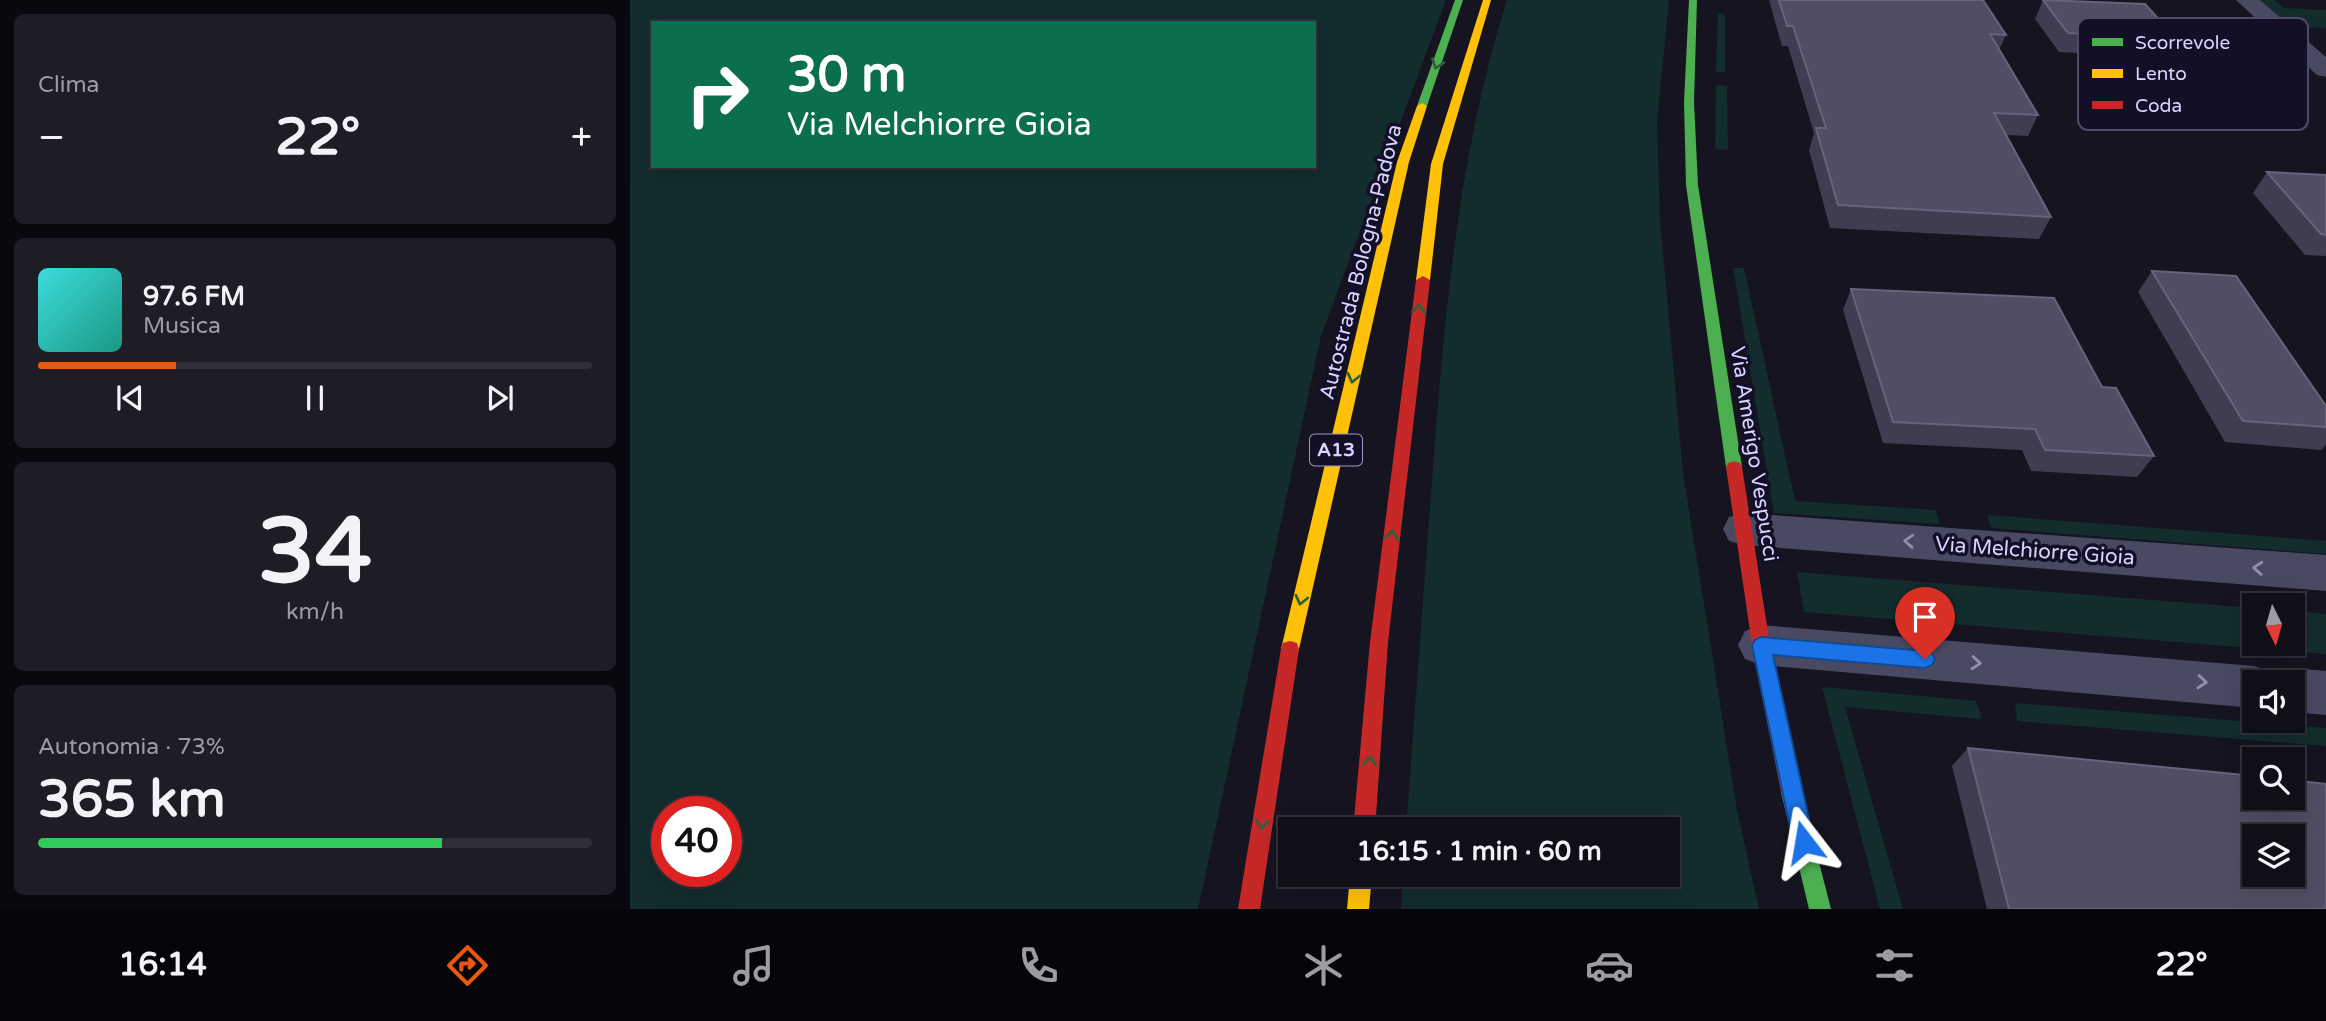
<!DOCTYPE html>
<html lang="it">
<meta charset="utf-8">
<style>
body{margin:0;font-family:"Varela Round",sans-serif;background:#1e1d26;color:#f1f3f6;height:100vh;display:flex;flex-direction:column;font-size:26px;white-space:nowrap}
*{box-sizing:border-box;margin:0}
p{font-size:23px;color:#9c9ca2}
.icon{flex:none;width:38px;height:38px;fill:none;stroke:currentColor;stroke-width:2;stroke-linecap:round;stroke-linejoin:round}
.map{position:relative;flex:1;overflow:hidden}
.side{display:flex;flex-direction:column;gap:14px;padding:14px;background:#09080e;width:630px}
.side>*{flex:none}
.top-card{position:absolute;left:21px;top:21px;width:665px;height:147px;border-radius:0px;box-shadow:0 7px 28px #0002,0 0 0 2px #302f38;background:#0b6e4f;color:#fff;overflow:hidden}
.needle{width:46px;rotate:175deg}
.buttons{position:absolute;left:1612px;top:593px;display:grid;gap:14px}
.buttons a{display:grid;place-items:center;width:63px;height:63px;border-radius:0px;background:#100f19;box-shadow:0 7px 28px #0002,0 0 0 2px #302f38;font-size:35px}
.speed{position:absolute;left:21px;top:796px;display:flex;gap:14px;font-size:35px;font-weight:700;text-align:center}
.speed>*{display:grid;place-content:center;width:91px;height:91px;border-radius:50%;background:#100f19;box-shadow:0 7px 28px #0002,0 0 0 2px #302f38;line-height:1}
.speed .limit{border:10px solid #d22;background:#fff;color:#111}
.pin{position:absolute;display:grid;place-items:center;width:60px;height:60px;color:#fff;margin:-72px -30px;border-radius:50% 50% 50% 0;rotate:-45deg;box-shadow:0 0 7px #0007}
.pin .icon{rotate:45deg}
.me{position:absolute;width:77px;margin:-38px;rotate:346deg;stroke-linejoin:round;filter:drop-shadow(0 0 5px #0008)}
.turn{display:flex;align-items:center;gap:24px;height:147px;padding:0 21px;font-size:32px}
.turn .icon{width:91px;height:91px;stroke-width:2.5}
.turn b{display:block;font-size:49px;line-height:60px}
.big{font-size:52px;font-weight:800;line-height:1.1}
.side .tile{flex:1;display:flex;flex-direction:column;justify-content:center;gap:10px;min-width:0;padding:0 24px;border-radius:10px;background:#1e1d26}
.side .dial{align-items:center;gap:0}
.dial b{font-size:91px;line-height:1}
.song{display:flex;align-items:center;gap:21px}
.cover{width:84px;height:84px;border-radius:10px;background:linear-gradient(135deg,hsl(180 70% 55%),hsl(170 70% 35%))}
.played{height:7px;border-radius:4px;background:linear-gradient(90deg,#ea580c 25%,#302f38 25%)}
.keys{display:flex;justify-content:space-around;direction:ltr}
.heat{display:flex;justify-content:space-between;align-items:center;font-size:38px;direction:ltr}
.charge{height:10px;border-radius:5px;background:linear-gradient(90deg,#34c759 73%,#302f38 0)}
.trip{position:absolute;left:648px;top:817px;width:402px;height:70px;border-radius:0px;background:#100f19;box-shadow:0 7px 28px #0002,0 0 0 2px #302f38;font-weight:800;line-height:70px;text-align:center}
.tab-bar{display:flex;height:112px;justify-content:space-around;align-items:center;background:#06060a;color:#9c9ca2}
.tab-bar .icon{width:49px;height:49px}
.tab-bar .active{color:#ea580c}
.tab-bar b{font-size:32px;color:#f1f3f6}
main{display:flex;flex:1;min-height:0}
.map>svg:first-child{display:block}
</style>
<main>
<section class="side">
<div class="tile"><p>Clima</p>
<div class="heat"><a>−</a><b class="big">22°</b><a>+</a></div>
</div>
<div class="tile">
<div class="song"><i class="cover"></i><div><b>97.6 FM</b><p>Musica</p></div></div>
<div class="played"></div>
<div class="keys"><svg class="icon" aria-label="previous" viewBox="0 0 24 24"><path d="M18 5L8 12l10 7zM5 5v14"/></svg><svg class="icon" aria-label="pause" viewBox="0 0 24 24"><path d="M8 5v14M16 5v14"/></svg><svg class="icon" aria-label="next" viewBox="0 0 24 24"><path d="M6 5l10 7-10 7zM19 5v14"/></svg></div>
</div>
<div class="tile dial"><b>34</b><p>km/h</p></div>
<div class="tile"><p>Autonomia · 73%</p><b class="big">365 km</b><div class="charge"></div></div>
</section>
<div class="map">
<svg width="1696" height="909" viewBox="0 0 1696 909">
<rect width="100%" height="100%" fill="#161421"/>
<!-- green -->
<path fill="#132c2d" fill-rule="evenodd" d="M0 0H816L691 336 568 909H0ZM23 23H684V166H23ZM37 812H96V872H37Z
M877 0H1039L1027 122 1030 220 1053 473 1107 810 1129 909H771L773 875H1038V830L776 829C785 713 793 597 802 481 814 319 828 155 877 0Z
M1630 0H1644L1654 8 1696 10V28L1660 27Z
M1088 13 1095 14V72H1086Z
M1086 85 1097 86 1098 150 1085 149Z
M1103 268H1114L1165 501 1306 510 1309 524 1144 513Z
M1357 515 1696 541V554L1361 528Z
M1167 572 1624 608V644H1662L1663 611 1696 614V654L1174 612Z
M1192 687 1346 701 1352 719 1215 707 1273 909H1250Z
M1385 703 1696 728V746L1387 721Z"/>
<g fill="none" stroke-linecap="round" stroke-linejoin="round">
<!-- street -->
<path fill="#4a4962" fill-rule="evenodd" d="M1606 0H1630L1696 57V77L1687 75Z
M1114 513 1696 555V591L1114 545 1099 541 1093 529 1099 517Z
M1131 625 1624 666 1641 672 1644 678 1645 675 1662 668 1696 671V715L1662 712V682H1624V708L1131 665 1115 659 1108 645 1115 631Z"/>
<!-- fast -->
<path fill="#4caf50" fill-rule="evenodd" d="M825 0H833L797 106 788 108 787 106Z
M1059 0H1067L1064 102 1068 185 1112 467 1110 471H1098L1096 467 1056 185 1054 102Z
M1161 782 1168 785 1171 792 1201 909H1179L1151 792 1154 785Z"/>
<!-- slow -->
<path fill="#ffc107" fill-rule="evenodd" d="M853 0H861L813 164 800 280 793 284 786 280 801 164Z
M792 103 797 106 779 162 669 649 667 655 660 657 653 655 651 649 767 162 787 106Z
M720 875H742L739 909H717Z"/>
<!-- jam -->
<path fill="#c62828" fill-rule="evenodd" d="M793 276 800 280 758 642 745 830H723L740 642 786 280Z
M1104 461 1110 463 1112 467 1140 645 1171 792 1168 799 1161 802 1154 799 1151 792 1122 645 1096 467 1098 463Z
M660 641 667 643 669 649 630 909H608L651 649 653 643Z"/>
</g>
<!-- wall -->
<path fill="#403d50" d="M1139 0H1353L1376 35 1369 50 1408 115 1398 136 1377 135 1421 217 1409 239 1200 228 1179 150 1184 133 1158 46H1152Z
M1413 0 1546 38 1535 57 1429 52 1405 19Z
M1637 172 1696 175V256L1675 255 1623 193Z
M1522 271 1696 406V445L1691 450 1595 442 1508 292Z
M1221 289 1472 387 1524 456 1507 477 1401 471 1392 450 1253 443 1213 310Z
M1338 748 1696 909H1357L1322 766Z"/>
<!-- building -->
<path fill="#504e63" stroke="#66637b" stroke-width="2" fill-rule="evenodd" d="M1149 0H1353L1376 35 1360 34 1408 115 1364 113 1421 217 1208 205 1186 128H1196L1163 26H1157Z
M1413 0 1515 4 1546 38 1438 33Z
M1637 172 1696 175V235L1691 234Z
M1522 271 1606 276 1696 406V427L1613 421Z
M1221 289 1424 298 1472 387 1486 388 1524 456 1415 450 1405 429 1263 422Z
M1338 748 1624 776V798H1662V780L1696 784V909H1379ZM1624 836H1662V875H1624Z"/>
<!-- one-way arrows -->
<defs><path id="oneway-chevron" d="M-2-3.5L2.5 0L-2 3.5" fill="none" stroke-width="1.6" stroke-linecap="round" stroke-linejoin="round" transform="scale(1.75)"/></defs>
<g stroke="#305f3b">
<use href="#oneway-chevron" transform="translate(807 64) rotate(109)"/>
<use href="#oneway-chevron" transform="translate(789 309) rotate(-83)"/>
<use href="#oneway-chevron" transform="translate(723 378) rotate(103)"/>
<use href="#oneway-chevron" transform="translate(762 535) rotate(-83)"/>
<use href="#oneway-chevron" transform="translate(671 600) rotate(103)"/>
<use href="#oneway-chevron" transform="translate(740 761) rotate(-86)"/>
<use href="#oneway-chevron" transform="translate(632 824) rotate(99)"/>
</g>
<g stroke="#928eb0">
<use href="#oneway-chevron" transform="translate(1279 541) rotate(-176)"/>
<use href="#oneway-chevron" transform="translate(1628 568) rotate(-176)"/>
<use href="#oneway-chevron" transform="translate(1346 663) rotate(5)"/>
<use href="#oneway-chevron" transform="translate(1572 682) rotate(5)"/>
</g>
<!-- route -->
<path fill="#1a73e8" stroke="#114b97" stroke-width="2" d="M1131 637 1295 651 1302 653 1305 659 1302 665 1295 668 1143 655 1184 842 1181 850 1174 853 1166 850 1163 842 1122 645 1125 640Z"/>
<g text-anchor="middle" dominant-baseline="central" stroke-width="7" stroke-linejoin="round" paint-order="stroke">
<!-- shield labels -->
<rect fill="#130f26" stroke="#9e99be" stroke-width="2" x="680" y="434.5" width="52" height="31" rx="5"/>
<g font-size="19" font-weight="bold" fill="#d9d4ff">
<text x="706" y="450">A13</text>
</g>
<!-- street labels -->
<g font-size="21" fill="#d9d4ff" stroke="#130f26">
<text transform="translate(731 262) rotate(-76)">Autostrada Bologna-Padova</text>
<text transform="translate(1124 454) rotate(81)">Via Amerigo Vespucci</text>
<text transform="translate(1405 551) rotate(4)">Via Melchiorre Gioia</text>
</g>
</g>
<!-- legend -->
<rect x="1448" y="18" width="230" height="112" rx="10" fill="#130f26" stroke="#4e4a67" stroke-width="2"/>
<rect x="1462" y="38" width="31" height="8" fill="#4caf50"/>
<rect x="1462" y="69" width="31" height="9" fill="#ffc107"/>
<rect x="1462" y="101" width="31" height="8" fill="#c62828"/>
<g font-size="19" fill="#d9d4ff">
<text x="1505" y="49">Scorrevole</text>
<text x="1505" y="80">Lento</text>
<text x="1505" y="112">Coda</text>
</g>
</svg>
<div class="buttons">
<a><svg class="needle" viewBox="-14 -14 28 28"><path d="M0-13l5 13h-10z" fill="#e53935"/><path d="M0 13l5-13h-10z" fill="#9c9ca2"/></svg></a>
<a><svg class="icon" aria-label="sound" viewBox="0 0 24 24"><path d="M4 9h4l5-4v14l-5-4H4zM17 9q2 3 0 6"/></svg></a>
<a><svg class="icon" aria-label="search" viewBox="0 0 24 24"><circle cx="10" cy="10" r="6"/><path d="M15 15l6 6"/></svg></a>
<a><svg class="icon" aria-label="layers" viewBox="0 0 24 24"><path d="M12 4l9 5-9 5-9-5zM3 14l9 5 9-5"/></svg></a>
</div>
<div class="speed"><div class="limit">40</div></div>
<div class="pin" style="left:1295px;top:659px;background:#d93025"><svg class="icon" aria-label="arrive" viewBox="0 0 24 24"><path d="M6 21V4h12l-3 4 3 4H6"/></svg></div>
<svg class="me" style="left:1174px;top:842px" viewBox="-20 -20 40 40"><path d="M0-17L14 15 0 8-14 15z" fill="#1a73e8" stroke="#fff" stroke-width="4"/></svg>
<div class="trip">16:15 · 1 min · 60 m</div>
<div class="top-card">
<div class="turn"><svg class="icon" aria-label="right" viewBox="0 0 24 24"><path d="M7 20v-9h11M14 6l5 5-5 5"/></svg><div><b>30 m</b>Via Melchiorre Gioia</div></div>
</div>
</div>
</main>
<nav class="tab-bar">
<b>16:14</b>
<svg class="icon active" aria-label="directions" viewBox="0 0 24 24"><path d="M12 3l9 9-9 9-9-9zM9 14v-3h6M13 9l2 2-2 2"/></svg>
<svg class="icon" aria-label="music" viewBox="0 0 24 24"><path d="M9 18V5l10-2v13"/><circle cx="6" cy="18" r="3"/><circle cx="16" cy="16" r="3"/></svg>
<svg class="icon" aria-label="phone" viewBox="0 0 24 24"><path d="M5 4h4l2 5-3 2q2 4 5 5l2-3 5 2v4C11 20 4 13 5 4z"/></svg>
<svg class="icon" aria-label="climate" viewBox="0 0 24 24"><path d="M12 3v18M4 7l16 10M4 17L20 7"/></svg>
<svg class="icon" aria-label="car" viewBox="0 0 24 24"><path d="M5 17H2v-5l4-1 3-4h7l3 4 3 1v5h-3M9 17h6M6 11h13"/><circle cx="7" cy="17" r="2"/><circle cx="17" cy="17" r="2"/></svg>
<svg class="icon" aria-label="filters" viewBox="0 0 24 24"><path d="M4 7h16M4 17h16"/><circle cx="9" cy="7" r="2"/><circle cx="15" cy="17" r="2"/></svg>
<b>22°</b>
</nav>
